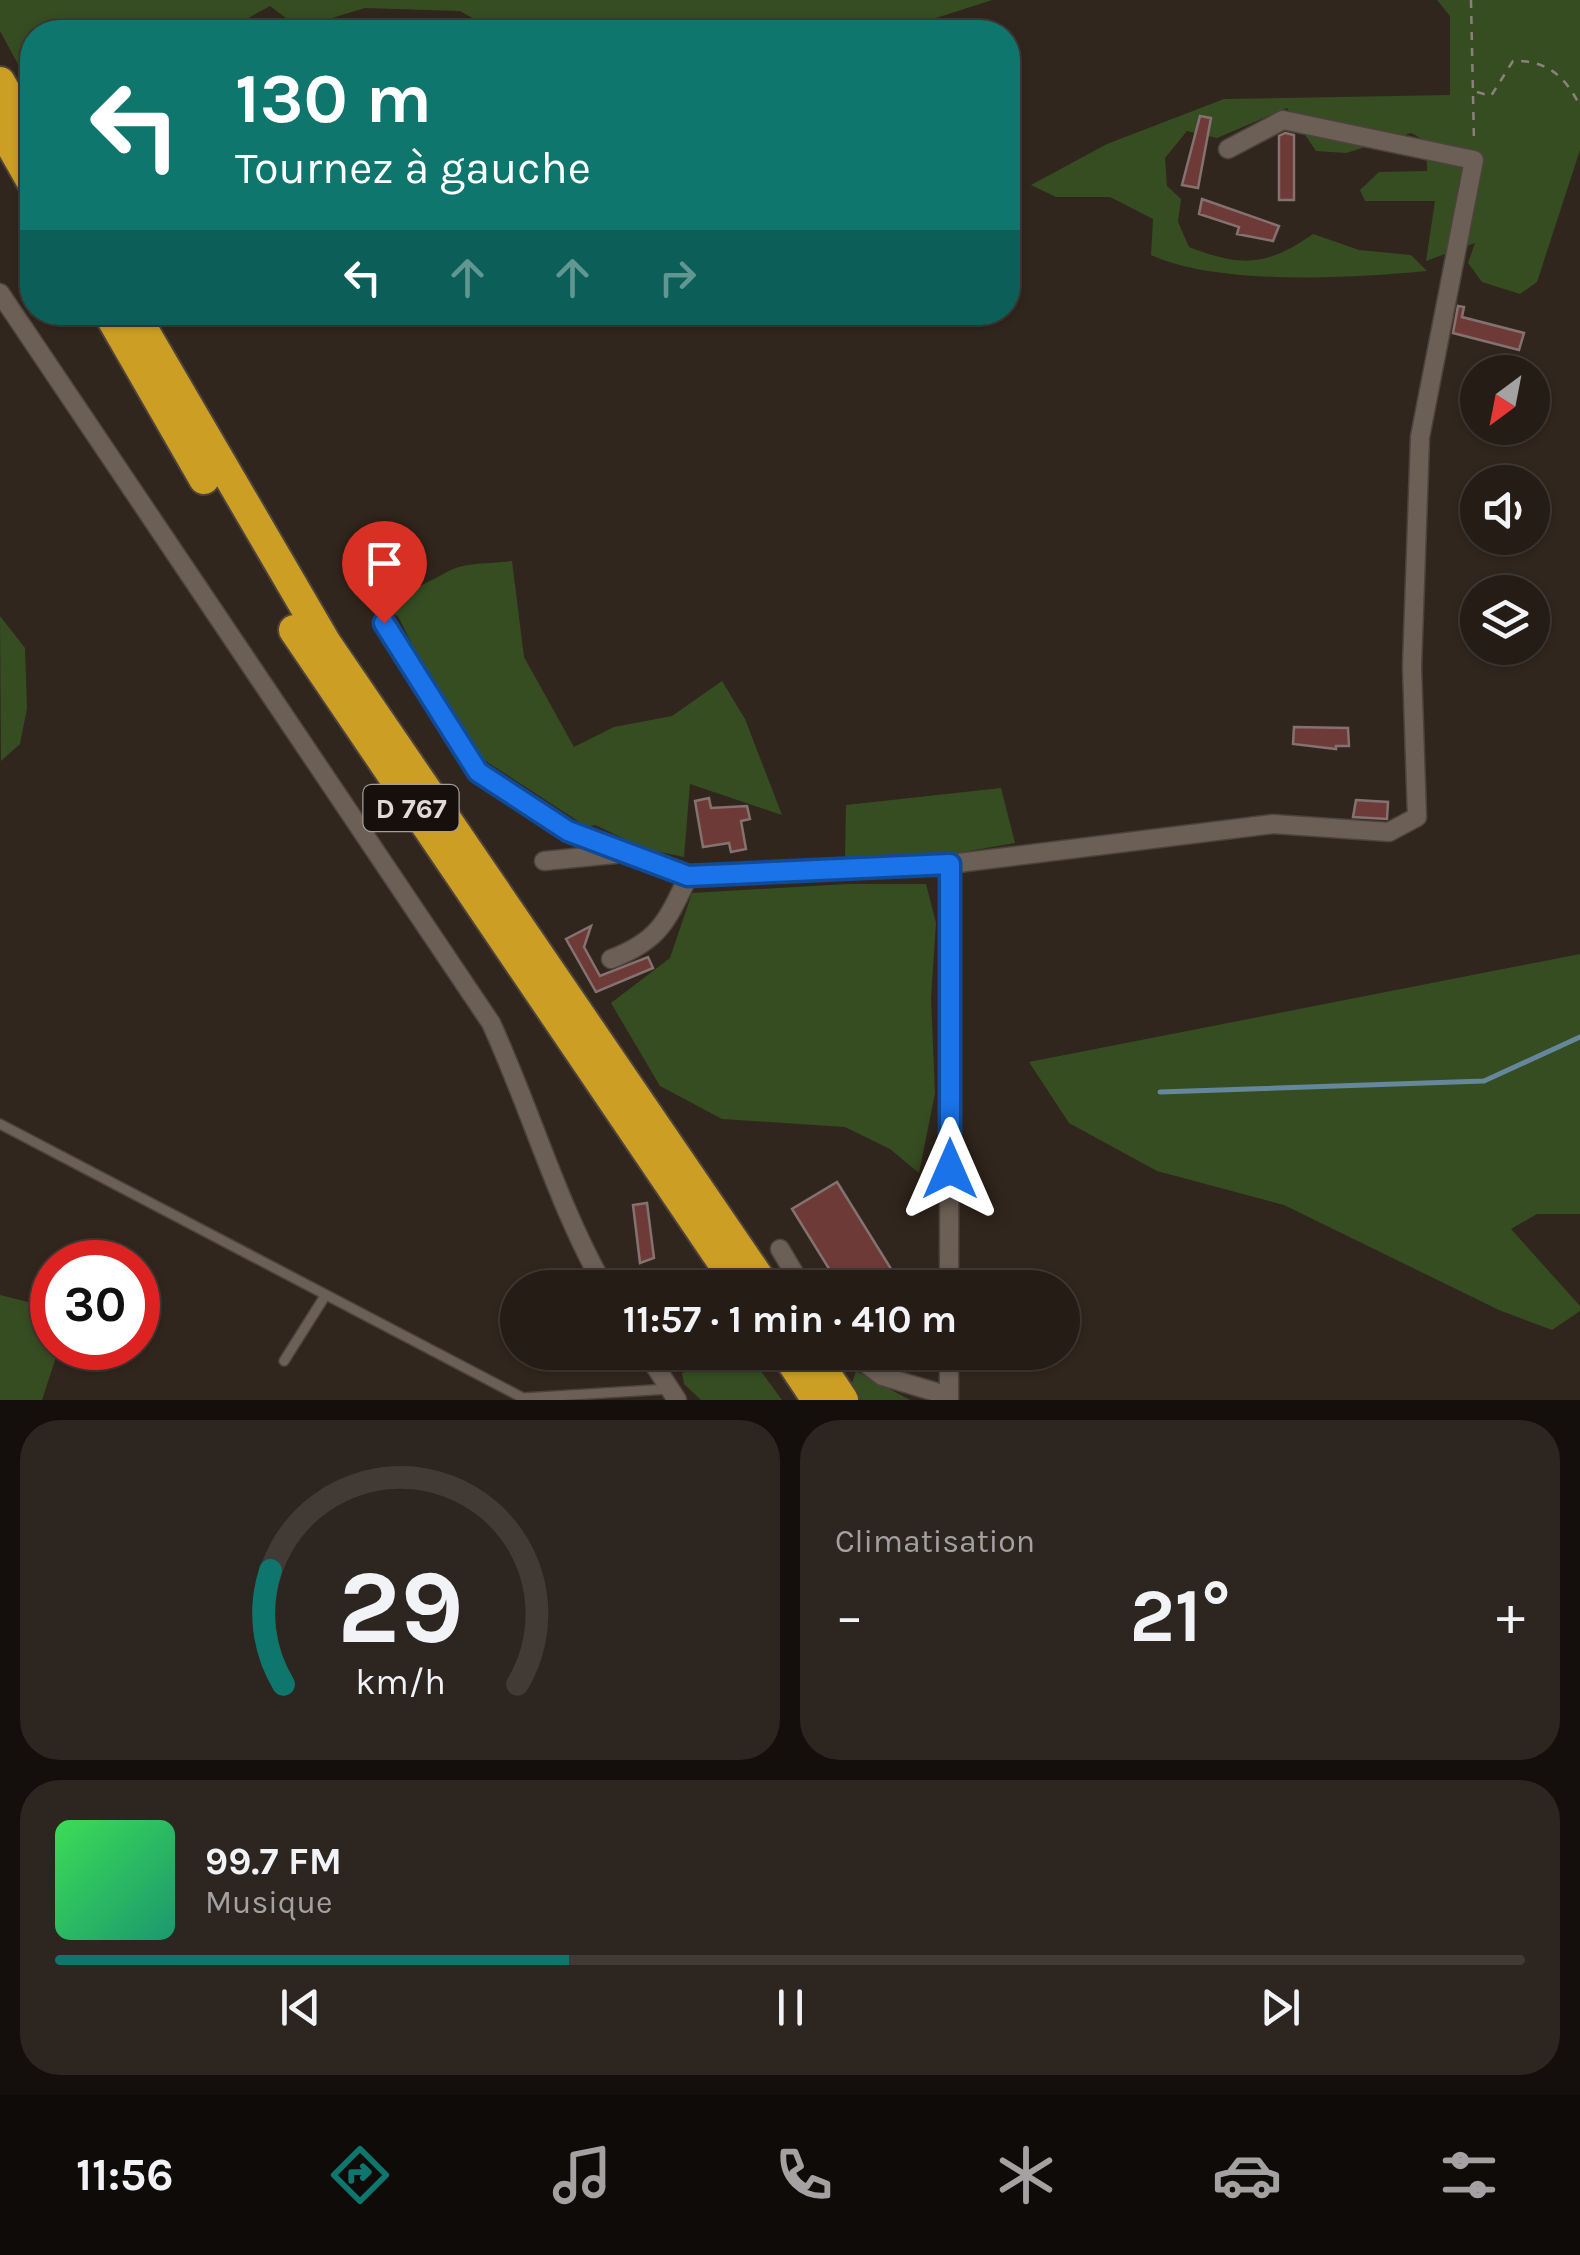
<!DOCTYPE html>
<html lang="fr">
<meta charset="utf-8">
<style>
body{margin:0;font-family:Karla,sans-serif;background:#2d251f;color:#f1f3f6;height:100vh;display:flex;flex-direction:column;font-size:38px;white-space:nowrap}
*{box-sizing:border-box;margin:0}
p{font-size:32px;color:#a3a1a1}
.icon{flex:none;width:55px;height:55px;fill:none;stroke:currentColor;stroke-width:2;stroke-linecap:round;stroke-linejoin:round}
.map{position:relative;height:1400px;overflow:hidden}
.details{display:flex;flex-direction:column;gap:20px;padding:20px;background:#140f0c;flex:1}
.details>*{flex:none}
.guide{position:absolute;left:20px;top:20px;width:1000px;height:305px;border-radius:40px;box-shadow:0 2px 8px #0004,0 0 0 2px #423a35;background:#0f766e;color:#fff;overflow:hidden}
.needle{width:65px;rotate:212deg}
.buttons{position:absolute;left:1460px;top:355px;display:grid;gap:20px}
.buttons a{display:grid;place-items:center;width:90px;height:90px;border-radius:50%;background:#251c16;box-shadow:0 2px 8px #0004,0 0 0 2px #423a35;font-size:50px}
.speed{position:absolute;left:30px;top:1240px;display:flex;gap:20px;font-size:50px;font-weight:700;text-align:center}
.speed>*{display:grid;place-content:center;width:130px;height:130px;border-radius:50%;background:#251c16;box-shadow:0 2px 8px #0004,0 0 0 2px #423a35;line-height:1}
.speed .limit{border:15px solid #d22;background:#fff;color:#111}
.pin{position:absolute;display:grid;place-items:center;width:85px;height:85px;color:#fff;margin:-102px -42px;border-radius:50% 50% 50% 0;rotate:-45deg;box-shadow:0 0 10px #0007}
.pin .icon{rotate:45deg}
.me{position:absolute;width:110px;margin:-55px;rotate:0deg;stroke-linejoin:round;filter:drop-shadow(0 0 8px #0008)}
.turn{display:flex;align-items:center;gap:35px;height:210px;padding:0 50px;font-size:45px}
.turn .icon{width:130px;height:130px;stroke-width:2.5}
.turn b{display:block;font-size:70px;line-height:85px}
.lanes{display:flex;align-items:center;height:95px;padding:0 50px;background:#0003;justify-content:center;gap:50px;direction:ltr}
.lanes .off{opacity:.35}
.big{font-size:75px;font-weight:700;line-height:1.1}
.details .tile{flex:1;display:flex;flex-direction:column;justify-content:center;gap:15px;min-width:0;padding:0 35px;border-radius:40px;background:#2d251f}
.details .dial{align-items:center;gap:0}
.dial svg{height:260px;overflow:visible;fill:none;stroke:#423a35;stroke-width:7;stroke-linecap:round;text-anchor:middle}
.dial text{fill:#f1f3f6;stroke:none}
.song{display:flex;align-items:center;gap:30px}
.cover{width:120px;height:120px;border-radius:15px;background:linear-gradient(135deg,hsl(130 70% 55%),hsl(160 70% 35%))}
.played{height:10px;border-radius:5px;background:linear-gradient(90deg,#0f766e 35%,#423a35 35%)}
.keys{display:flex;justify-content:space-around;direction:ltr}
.heat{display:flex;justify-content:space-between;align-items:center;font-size:55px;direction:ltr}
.details .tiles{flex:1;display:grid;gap:20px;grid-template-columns:1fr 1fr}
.tile:last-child{grid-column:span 2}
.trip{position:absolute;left:500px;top:1270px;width:580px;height:100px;border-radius:50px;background:#251c16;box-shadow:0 2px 8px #0004,0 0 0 2px #423a35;font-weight:700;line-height:100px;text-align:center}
.dock{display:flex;height:160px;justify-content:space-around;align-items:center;background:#0f0b09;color:#a3a1a1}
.dock .icon{width:70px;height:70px}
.dock .on{color:#0f766e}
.dock b{font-size:45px;color:#f1f3f6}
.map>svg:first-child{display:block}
</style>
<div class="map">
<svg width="1580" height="1400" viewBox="0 0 1580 1400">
<rect width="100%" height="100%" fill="#31261d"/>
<!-- green -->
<path fill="#364d22" d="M0 0H992L893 32H497L460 11 365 8 299 28 270 6 223 32H32V90L0 31Z
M1437 0H1580V150L1537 282 1520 294 1482 282 1468 263 1475 243 1426 261 1435 201H1365L1360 190 1379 172 1427 171 1426 141 1411 133 1346 153 1316 151 1287 108 1217 138 1187 131 1165 158 1167 186 1181 199 1178 222 1189 247C1241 267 1266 267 1313 234L1359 250 1411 255 1427 271C1353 278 1218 286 1151 255L1153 219 1110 197H1056L1031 185 1107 144 1224 99 1450 95V16Z
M512 561 524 657 574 747 614 727 672 716 722 681 745 719 782 815 690 784 684 857 646 849 595 825 587 827 478 756 435 691 398 616 367 606 349 583 359 579 362 585C401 601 414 589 449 571 465 562 493 564 512 561Z
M0 616 25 648 27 708 20 744 1 761Z
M1001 788 1015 843 946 855 845 857 846 805Z
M848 884H926L936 923 931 998 935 1093 919 1173 890 1149 845 1127 722 1119 660 1086 611 1003 670 958 692 893Z
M1580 954V1214H1537L1511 1229 1580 1306V1311L1552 1330 1499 1310 1284 1205 1157 1171 1069 1123 1029 1062Z
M0 1295 52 1308V1348H59L42 1400H0Z
M872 1353H930V1359L908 1371Z
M749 1355 782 1400H701L684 1384 682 1373Z
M856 1371 910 1400H861L851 1386Z"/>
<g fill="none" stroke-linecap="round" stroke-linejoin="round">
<!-- stream -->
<path stroke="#65879b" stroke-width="5" d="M1160 1092 1484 1081 1580 1037"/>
</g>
<!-- building -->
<path fill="#6e3a38" stroke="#847271" stroke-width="2.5" d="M1200 116 1211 118 1198 188 1182 185Z
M1285 133 1294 135V200H1279V136Z
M1202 199 1279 226 1273 241 1237 234 1239 227 1199 214Z
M1458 306 1464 307 1462 317 1524 333 1519 350 1453 333Z
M404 540 413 562 389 571 387 566 378 570 374 556Z
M1294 727 1348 728 1349 746H1336V749L1293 744Z
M709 798 711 808 747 806 750 819 741 821 746 849 731 852 729 843 703 847 695 801Z
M1356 800 1388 802 1387 819 1353 817Z
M591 926 584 947 600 976 648 957 653 968 596 992 566 939Z
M837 1182 893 1272 865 1288H841L792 1209Z
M647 1203 654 1258 640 1263 633 1205Z
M694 1270 696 1283 625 1288 624 1280Z"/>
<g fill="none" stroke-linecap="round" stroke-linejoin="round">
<defs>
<path id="lane" d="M0 1124 523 1398 669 1389
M284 1361 325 1296"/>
<path id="street" d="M0 293 491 1023C531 1110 557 1204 605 1288
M384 623 478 772 568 831 688 877 950 864 1273 824 1389 832 1417 817 1412 667 1420 437 1474 160 1283 120 1228 149
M544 861 615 854
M611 959C659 941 667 921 688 877
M780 1249 803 1288
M949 1288 950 864
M646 1352 677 1400
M851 1352 882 1376 949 1396
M949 1400V1352"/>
<path id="highway" d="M0 82 32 138
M0 126 32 182
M108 312 204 479
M133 312 326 643 766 1288
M294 630 740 1288
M785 1352 817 1400
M811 1352 843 1400"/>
</defs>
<!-- lane casing -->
<use href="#lane" stroke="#4d433d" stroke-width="12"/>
<!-- street casing -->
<use href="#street" stroke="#4d433d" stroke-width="21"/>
<!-- highway casing -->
<use href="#highway" stroke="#4d433d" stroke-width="34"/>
<!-- path -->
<path stroke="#8a817a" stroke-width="2.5" stroke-dasharray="8 8" stroke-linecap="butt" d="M1471 0 1474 143
M1477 92 1491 96 1513 61C1547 60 1565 76 1580 106"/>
<!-- lane -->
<use href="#lane" stroke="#6c5f55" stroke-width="9"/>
<!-- street -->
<use href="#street" stroke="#6c5f55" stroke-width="18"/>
<!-- highway -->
<use href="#highway" stroke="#cc9e23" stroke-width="30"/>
</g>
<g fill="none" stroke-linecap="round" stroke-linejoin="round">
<defs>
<path id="route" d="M384 623 478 772 568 831 688 876 950 864V1169"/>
</defs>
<!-- route casing -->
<use href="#route" stroke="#114b97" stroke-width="25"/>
<!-- route -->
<use href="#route" stroke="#1a73e8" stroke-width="18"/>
</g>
<g text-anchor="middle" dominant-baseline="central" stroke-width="8" stroke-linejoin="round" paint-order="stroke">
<!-- shield labels -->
<rect fill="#15100c" stroke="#a49d99" stroke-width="2.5" x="363.5" y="785" width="95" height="46" rx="8"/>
<g font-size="28" font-weight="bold" fill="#e2dad5">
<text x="411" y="808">D 767</text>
</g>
</g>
</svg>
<div class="buttons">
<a><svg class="needle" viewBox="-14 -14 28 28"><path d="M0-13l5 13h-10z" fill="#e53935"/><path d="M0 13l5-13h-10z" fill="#a3a1a1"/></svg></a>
<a><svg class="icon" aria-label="sound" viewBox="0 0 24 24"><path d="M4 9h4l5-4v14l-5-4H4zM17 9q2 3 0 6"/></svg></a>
<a><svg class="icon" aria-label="layers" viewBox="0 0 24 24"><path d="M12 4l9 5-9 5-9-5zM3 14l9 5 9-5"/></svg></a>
</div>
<div class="speed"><div class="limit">30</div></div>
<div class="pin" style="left:384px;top:623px;background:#d93025"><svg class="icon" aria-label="arrive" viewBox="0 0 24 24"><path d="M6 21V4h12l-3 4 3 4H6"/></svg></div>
<svg class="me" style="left:950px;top:1169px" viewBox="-20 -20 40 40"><path d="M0-17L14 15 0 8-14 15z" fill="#1a73e8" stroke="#fff" stroke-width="4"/></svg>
<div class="trip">11:57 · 1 min · 410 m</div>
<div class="guide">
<div class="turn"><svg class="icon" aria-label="left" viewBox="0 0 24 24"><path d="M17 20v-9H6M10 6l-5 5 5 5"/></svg><div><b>130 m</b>Tournez à gauche</div></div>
<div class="lanes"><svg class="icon" aria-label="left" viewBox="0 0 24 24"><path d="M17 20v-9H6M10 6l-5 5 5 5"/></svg><svg class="icon off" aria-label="ahead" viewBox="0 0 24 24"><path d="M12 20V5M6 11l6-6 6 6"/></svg><svg class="icon off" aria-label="ahead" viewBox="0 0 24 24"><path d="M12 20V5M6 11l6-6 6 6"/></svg><svg class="icon off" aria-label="right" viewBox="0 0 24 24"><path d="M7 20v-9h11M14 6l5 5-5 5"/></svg></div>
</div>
</div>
<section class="details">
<div class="tiles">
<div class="tile dial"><svg viewBox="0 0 100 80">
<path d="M14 69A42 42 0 1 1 86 69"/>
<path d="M14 69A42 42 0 0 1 10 34" stroke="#0f766e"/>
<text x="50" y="56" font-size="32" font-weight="700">29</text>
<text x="50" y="72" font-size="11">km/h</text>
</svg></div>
<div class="tile"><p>Climatisation</p>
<div class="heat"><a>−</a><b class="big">21°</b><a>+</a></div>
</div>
<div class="tile">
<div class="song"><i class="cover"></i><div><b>99.7 FM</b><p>Musique</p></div></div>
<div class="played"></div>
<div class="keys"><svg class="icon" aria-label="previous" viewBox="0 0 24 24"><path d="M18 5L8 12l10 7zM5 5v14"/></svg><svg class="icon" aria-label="pause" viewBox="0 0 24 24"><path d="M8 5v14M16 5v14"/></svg><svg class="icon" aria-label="next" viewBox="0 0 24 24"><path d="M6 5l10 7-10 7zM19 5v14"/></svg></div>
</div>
</div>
</section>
<nav class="dock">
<b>11:56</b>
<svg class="icon on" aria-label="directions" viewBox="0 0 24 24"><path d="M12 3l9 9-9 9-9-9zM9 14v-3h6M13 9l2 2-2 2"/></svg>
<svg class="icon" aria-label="music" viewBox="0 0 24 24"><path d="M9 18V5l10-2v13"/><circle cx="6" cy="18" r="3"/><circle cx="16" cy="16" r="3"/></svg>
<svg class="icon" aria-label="phone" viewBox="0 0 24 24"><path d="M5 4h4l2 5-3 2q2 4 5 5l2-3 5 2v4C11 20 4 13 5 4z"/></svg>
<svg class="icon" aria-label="climate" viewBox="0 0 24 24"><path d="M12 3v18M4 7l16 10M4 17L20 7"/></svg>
<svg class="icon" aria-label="car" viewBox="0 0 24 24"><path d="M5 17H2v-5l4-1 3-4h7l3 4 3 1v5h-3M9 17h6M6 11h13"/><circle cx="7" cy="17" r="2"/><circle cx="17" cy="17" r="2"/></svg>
<svg class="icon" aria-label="filters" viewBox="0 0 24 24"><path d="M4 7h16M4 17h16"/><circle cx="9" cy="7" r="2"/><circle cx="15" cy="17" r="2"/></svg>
</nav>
